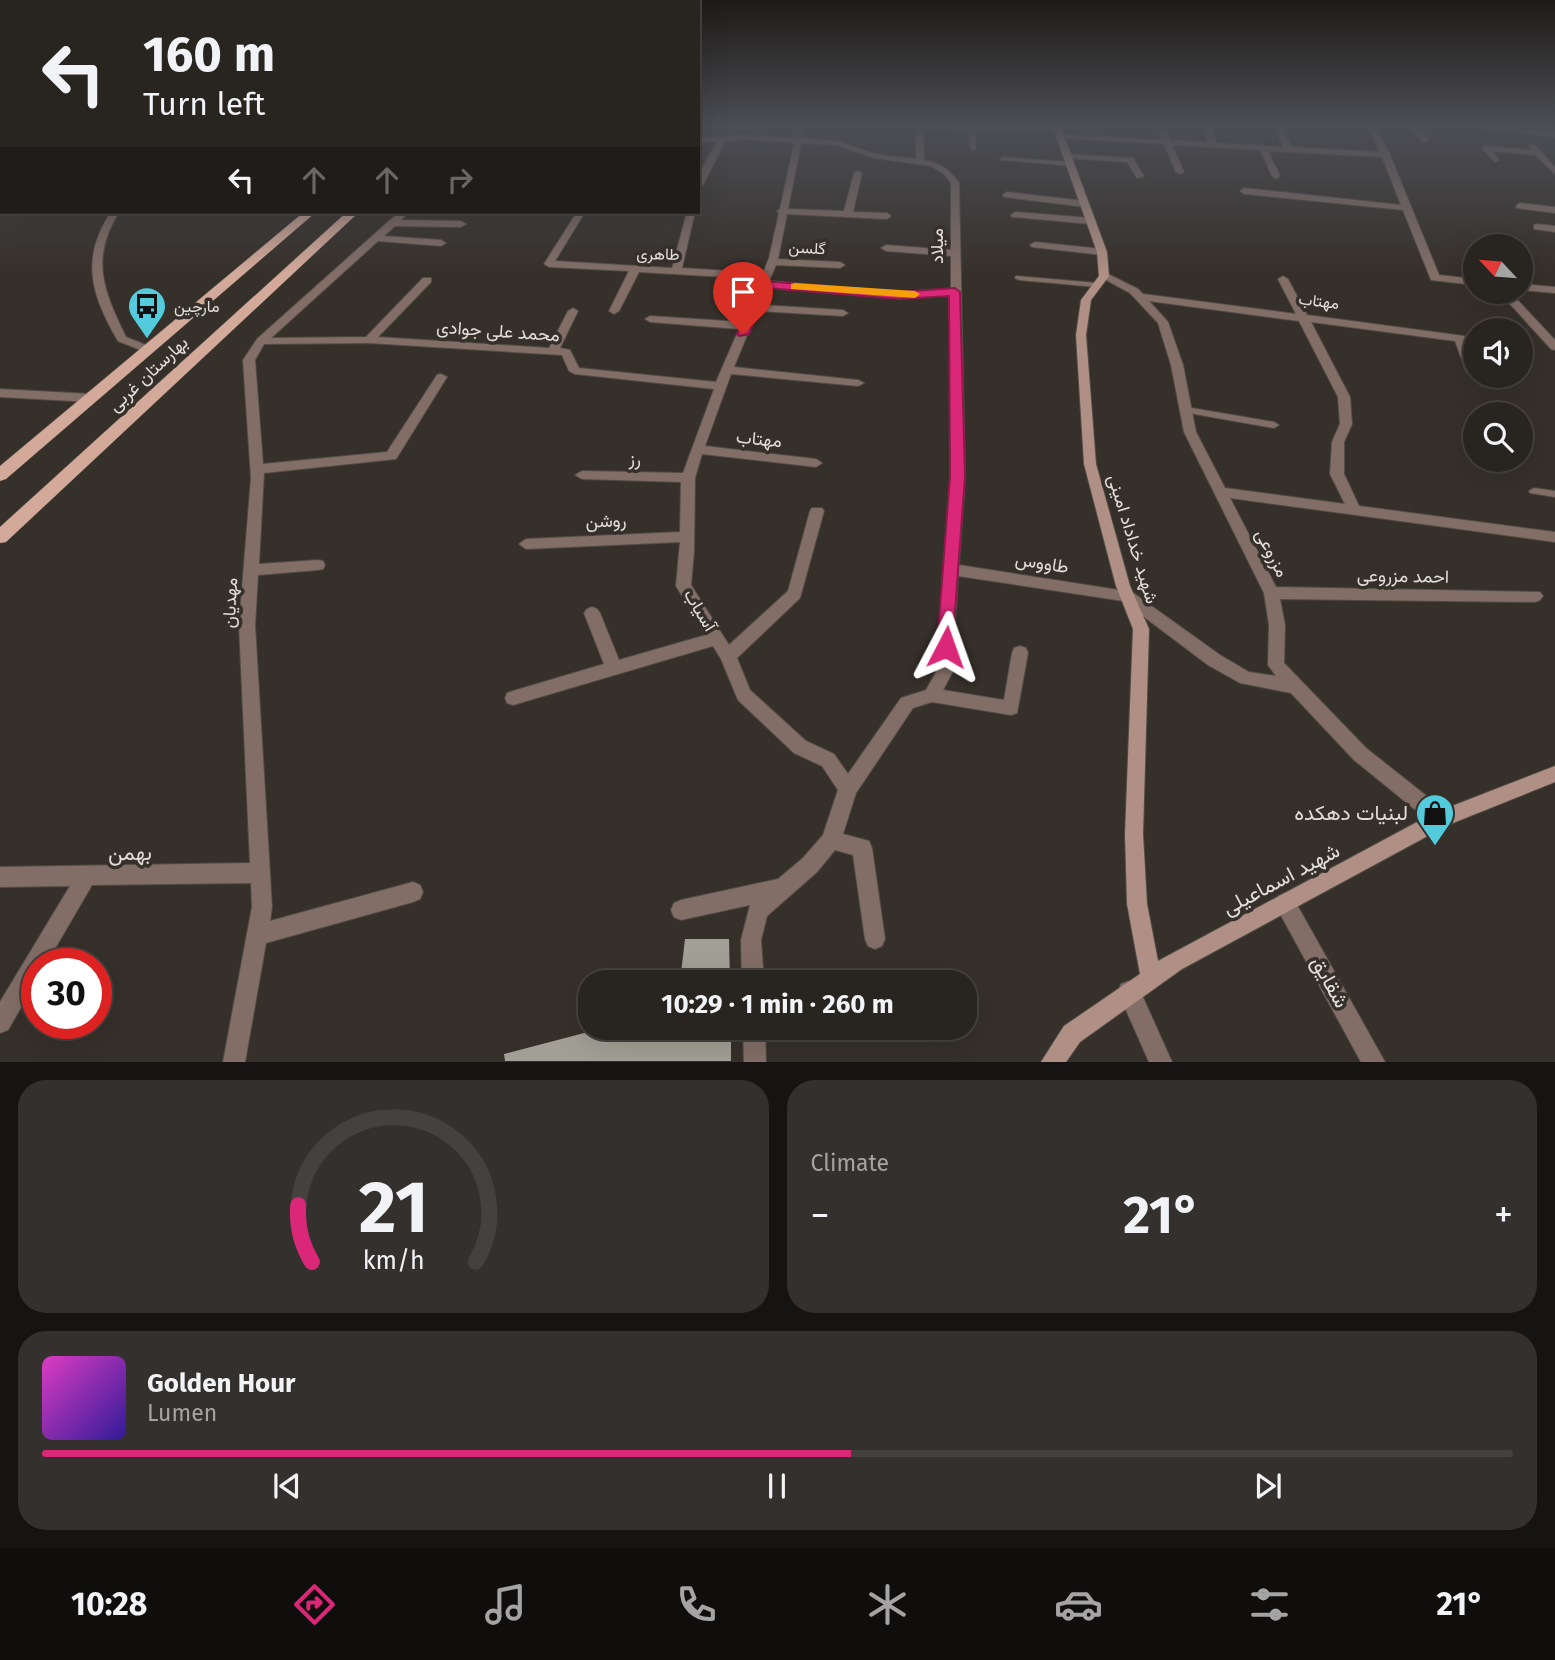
<!DOCTYPE html>
<meta charset="utf-8">
<style>
body{margin:0;font-family:"Fira Sans",Vazirmatn,sans-serif;background:#34302d;color:#f1f3f6;height:100vh;display:flex;flex-direction:column;font-size:26px;white-space:nowrap}
*{box-sizing:border-box;margin:0}
p{font-size:23px;color:#a5a4a5}
.icon{flex:none;width:38px;height:38px;fill:none;stroke:currentColor;stroke-width:2;stroke-linecap:round;stroke-linejoin:round}
.map{position:relative;height:1062px;overflow:hidden}
.drawer{display:flex;flex-direction:column;gap:18px;padding:18px;background:#161412;flex:1}
.drawer>*{flex:none}
.banner{position:absolute;left:0px;top:0px;width:700px;height:214px;box-shadow:0 7px 28px #0002,0 0 0 2px #44413e;background:#282420;color:#f1f3f6;overflow:hidden}
.needle{width:46px;rotate:296deg}
.controls{position:absolute;left:1463px;top:234px;display:grid;gap:14px}
.controls a{display:grid;place-items:center;width:70px;height:70px;border-radius:50%;background:#282420;box-shadow:0 7px 28px #0002,0 0 0 2px #44413e;font-size:35px}
.speed{position:absolute;left:21px;top:948px;display:flex;gap:14px;font-size:35px;font-weight:700;text-align:center}
.speed>*{display:grid;place-content:center;width:91px;height:91px;border-radius:50%;background:#282420;box-shadow:0 7px 28px #0002,0 0 0 2px #44413e;line-height:1}
.speed .limit{border:10px solid #d22;background:#fff;color:#111}
.pin{position:absolute;display:grid;place-items:center;width:60px;height:60px;color:#fff;margin:-72px -30px;border-radius:50% 50% 50% 0;rotate:-45deg;box-shadow:0 0 7px #0007}
.pin .icon{rotate:45deg}
.me{position:absolute;width:77px;margin:-38px;rotate:4deg;stroke-linejoin:round;filter:drop-shadow(0 0 5px #0008)}
.turn{display:flex;align-items:center;gap:24px;height:147px;padding:0 28px;font-size:32px}
.turn .icon{width:91px;height:91px;stroke-width:2.5}
.turn b{display:block;font-size:49px;line-height:60px}
.lanes{display:flex;align-items:center;height:66px;padding:0 28px;background:#0003;justify-content:center;gap:35px;direction:ltr}
.lanes .off{opacity:.35}
.big{font-size:52px;font-weight:700;line-height:1.1}
.drawer .card{flex:1;display:flex;flex-direction:column;justify-content:center;gap:10px;min-width:0;padding:0 24px;border-radius:28px;background:#34302d}
.drawer .dial{align-items:center;gap:0}
.dial svg{height:182px;overflow:visible;fill:none;stroke:#44413e;stroke-width:7;stroke-linecap:round;text-anchor:middle}
.dial text{fill:#f1f3f6;stroke:none}
.song{display:flex;align-items:center;gap:21px}
.cover{width:84px;height:84px;border-radius:10px;background:linear-gradient(135deg,hsl(310 70% 55%),hsl(250 70% 35%))}
.played{height:7px;border-radius:4px;background:linear-gradient(90deg,#db2777 55%,#44413e 55%)}
.keys{display:flex;justify-content:space-around;direction:ltr}
.heat{display:flex;justify-content:space-between;align-items:center;font-size:38px;direction:ltr}
.drawer .tiles{flex:1;display:grid;gap:18px;grid-template-columns:1fr 1fr}
.card:last-child{grid-column:span 2}
.trip{position:absolute;left:578px;top:970px;width:399px;height:70px;border-radius:28px;background:#282420;box-shadow:0 7px 28px #0002,0 0 0 2px #44413e;font-weight:700;line-height:70px;text-align:center}
.tab-bar{display:flex;height:112px;justify-content:space-around;align-items:center;background:#100e0d;color:#a5a4a5}
.tab-bar .icon{width:49px;height:49px}
.tab-bar .active{color:#db2777}
.tab-bar b{font-size:32px;color:#f1f3f6}
.map>svg:first-child{display:block}
</style>
<div class="map">
<svg width="1555" height="1062" viewBox="0 0 1555 1062">
<rect width="100%" height="100%" fill="#36302a"/>
<!-- building -->
<path fill="#a2a096" d="M685 939H729L730 982H680Z
M607 1027H731V1061H505L504 1054Z"/>
<g fill="none" stroke-linecap="round" stroke-linejoin="round">
<defs>
<path id="lane" d="M972 128 975 130 976 148 973 150 970 148 969 130Z
M1003 157 1071 162 1074 164 1071 166 1001 160 1000 159Z
M1016 276 1097 283 1101 285 1097 287 1019 280 1015 278Z
M1186 407 1274 422 1279 425 1274 428 1183 412 1181 410 1183 408Z
M1534 488 1555 491V497L1530 493 1529 491Z"/>
<path id="street" d="M792 125H800L802 138 837 141 875 154 916 159V128L871 125 1060 128 1061 130 1057 132 923 129 924 160C941 163 950 170 959 183L965 476 959 565 1132 592 1220 655 1249 672 1276 676 1268 665 1269 625 1264 593 1184 432 1171 365 1158 323 1130 293 1099 276 1108 274 1138 289 1143 294 1296 314 1278 279 1283 276 1288 279 1307 315 1464 336 1475 364V374L1468 373 1466 371 1455 341 1311 322 1350 397 1352 424 1344 442V474L1359 506 1555 532V542L1230 498 1276 587 1540 592 1543 596 1540 600 1535 602 1280 599 1285 625 1284 663 1366 748 1448 813 1450 819 1448 825 1441 828 1434 825 1354 760 1291 693 1240 683 1208 665 1123 601 958 576 952 673 943 690 1004 700 1012 653 1014 648 1020 646 1026 648 1028 653 1017 713 1011 715 932 702 913 708 856 793 843 834 869 841 872 848 885 939 882 946 875 949 868 946 865 939 853 855 835 850 817 872 767 916 761 940 764 982H742L741 940 750 905 681 920 674 917 671 910 674 903 681 900 778 879 803 858 823 835 838 790 822 766 794 753 738 700 721 659 713 646 513 705 507 703 505 698 507 693 513 691 604 664 584 613 587 609 592 607 597 609 600 613 619 660 706 635 676 586 680 542 526 549 519 544 526 539 680 532 681 482 582 479 575 475 582 471 683 473 714 389 575 374 569 371 562 355 369 343 264 344 255 360 263 464 387 452 437 375 441 374 447 377 396 459 264 473 259 564 318 560 323 561 325 565 323 569 318 570 258 575 255 625 272 907 270 921 413 882 420 885 423 892 420 899 413 902 266 943 245 1062H223L252 907 251 883 92 885 46 964H37V980L8 1030 0 1033V1002L70 886 0 887V867L250 863 239 625 251 478 243 360 257 339 389 221 400 212H409L401 220 461 221 466 224 461 227 395 226 384 236 441 240 446 243 441 246 378 241 271 338 366 337 423 278H431V282L378 337 549 348 568 311 573 308 578 311 560 348 570 350 579 368 716 382 739 329 650 322 645 319 650 316 742 322 760 279 639 272 619 311 614 314 609 311 629 271 549 267 544 264 577 212H585L555 261 672 268 687 212H695L682 268 763 273 769 258 779 213 777 211 780 209 794 143 745 139 726 141C719 151 703 188 698 192 698 171 707 158 718 141L698 142V138L745 135 794 138ZM801 143 836 145 874 158 931 166 944 174 951 183V250L886 245 881 248 886 251 951 256V289L899 292 769 281 776 265 840 268 845 265 840 262 778 259 787 214 887 219 891 216 887 213 853 212 862 173 858 171 854 173 844 211 788 209ZM767 287 899 298 951 295V476L936 672 926 690 901 698 848 774 834 754 806 741 750 690 737 658 800 598 824 511 822 508H812L810 511 788 591 729 645 691 585 694 551 695 478 702 454 816 467 822 463 816 459 705 446 731 374 858 386 864 383 858 380 734 367 757 311 843 316 848 313 843 310 760 305ZM1149 301 1299 321 1338 397 1340 424 1332 442 1330 474 1345 504 1225 488 1196 432 1183 365 1168 322Z
M1156 125H1164L1170 140 1208 142 1204 125H1212L1216 143 1283 147 1274 125H1282L1291 147 1380 152 1367 125H1375L1390 155 1439 275 1475 279V285L1431 280 1403 210 1244 194 1240 191 1244 188 1401 205 1382 157 1268 151 1280 176 1276 179 1272 176 1260 150 1172 145 1184 172 1180 174 1176 172 1164 144 1060 138 1056 136 1060 134 1162 140Z
M1410 125H1418L1429 140 1428 142H1422Z
M1449 125H1479L1555 133V137Z
M1529 145H1535L1555 167V174L1535 155 1492 151 1499 160 1495 162 1482 148 1486 146 1530 150Z
M1068 154 1133 158 1144 176 1137 178 1127 162 1065 158V154Z
M1007 192 1085 201 1089 204 1085 207 1004 197 1003 195Z
M1520 203 1555 207V213L1517 208 1516 206Z
M111 212H119C90 259 103 290 126 337L151 347V351H143L118 341C91 295 80 259 111 212Z
M1015 212 1091 218 1096 221 1091 224 1012 217 1011 215Z
M1537 224 1555 226V232L1534 229V225Z
M1035 242 1102 249 1107 252 1102 255 1032 247 1030 245Z
M1521 284 1555 287V293L1521 290Z
M1499 292H1510L1555 340V350L1551 349Z
M0 389 91 394 97 398 91 402 0 397Z
M1285 893 1292 896 1385 1062H1361L1278 910 1275 903 1278 896Z
M1129 981 1137 984 1172 1062H1149L1118 992 1121 984Z
M743 1027H765L766 1062H744Z"/>
<path id="secondary" d="M1052 125H1060L1107 252 1109 276 1091 300 1086 335 1096 464 1130 586 1149 629 1143 834 1147 904 1158 961 1434 813 1555 766V782L1448 825 1182 969 1080 1042 1066 1062H1041L1064 1026 1140 974 1127 904 1125 834 1133 629 1116 586 1084 464 1076 335 1081 300 1099 276 1097 252Z"/>
<path id="primary" d="M304 212H316L6 479 0 481V466Z
M347 212H359L6 542 0 543V527Z"/>
</defs>
<!-- lane casing -->
<use href="#lane" stroke="#524c46" stroke-width="2"/>
<!-- street casing -->
<use href="#street" stroke="#524c46" stroke-width="2"/>
<!-- secondary casing -->
<use href="#secondary" stroke="#524c46" stroke-width="2"/>
<!-- primary casing -->
<use href="#primary" stroke="#524c46" stroke-width="1"/>
<!-- lane -->
<use href="#lane" fill="#826e67" fill-rule="evenodd"/>
<!-- street -->
<use href="#street" fill="#826e67" fill-rule="evenodd"/>
<!-- secondary -->
<use href="#secondary" fill="#b09084" fill-rule="evenodd"/>
<!-- primary -->
<use href="#primary" fill="#d3aa9a" fill-rule="evenodd"/>
</g>
<!-- sky -->
<linearGradient id="sky" x2="0" y2="1"><stop stop-color="#1e1a17"/><stop offset="0.46" stop-color="#4c4e55"/><stop offset="1" stop-color="#4c4e55" stop-opacity="0"/></linearGradient>
<rect width="1555" height="274" fill="url(#sky)"/>
<!-- route -->
<path fill="#db2777" stroke="#8e194d" stroke-width="2" d="M763 281 899 292 955 288 960 292 965 476 952 652H939L937 647 950 476 949 296 899 299 768 288 749 334 739 336 737 334 758 284Z"/>
<!-- slow -->
<path fill="#f59e0b" d="M795 283 915 291 920 294 915 298 791 289V284Z"/>
<!-- icons -->
<defs>
<symbol id="bus-pin" viewBox="-11 -11 22 30"><path d="M0 17L-7.5 6A9.5 9.5 0 1 1 7.5 6Z" fill="#54cadd" stroke="#36302a"/><path d="M-5-6H5V4H4V6H2V4H-2V6H-4V4H-5ZM-3.5-4V0h7V-4ZM-3.5 1.2v1.5H-2V1.2ZM2 1.2v1.5H3.5V1.2Z" fill="#111"/></symbol>
<symbol id="shop-pin" viewBox="-11 -11 22 30"><path d="M0 17L-7.5 6A9.5 9.5 0 1 1 7.5 6Z" fill="#54cadd" stroke="#36302a"/><path d="M-5-2.5h2.3a2.7 3.5 0 0 1 5.4 0H5L5.5 6h-11ZM-1.5-2.5h3a1.5 2.3 0 0 0-3 0Z" fill="#111"/></symbol>
</defs>
<g fill-rule="evenodd">
<use href="#bus-pin" x="125" y="284" width="44" height="60"/>
<use href="#shop-pin" x="1413" y="791" width="44" height="60"/>
</g>
<g text-anchor="middle" dominant-baseline="central" stroke-width="7" stroke-linejoin="round" paint-order="stroke">
<!-- far-street labels -->
<g font-size="16" fill="#e2deda" stroke="#36302a">
<text transform="translate(807 248) rotate(3)">گلسن</text>
<text transform="translate(658 254) rotate(1)">طاهری</text>
<text transform="translate(1319 301) rotate(7)">مهتاب</text>
</g>
<!-- far-poi labels -->
<g font-size="16" fill="#e2deda" stroke="#36302a" text-anchor="start">
<text x="174" y="306">مارچین</text>
</g>
<!-- street labels -->
<g font-size="18" fill="#e2deda" stroke="#36302a">
<text transform="translate(937 246) rotate(-90)">میلاد</text>
<text transform="translate(498 331) rotate(4)">محمد علی جوادی</text>
<text transform="translate(148 374) rotate(-43)">بهارستان غربی</text>
<text transform="translate(759 439) rotate(6)">مهتاب</text>
<text transform="translate(635 459) rotate(2)">رز</text>
<text transform="translate(606 521) rotate(-2)">روشن</text>
<text transform="translate(1133 539) rotate(73)">شهید خداداد امینی</text>
<text transform="translate(1272 553) rotate(63)">مزروعی</text>
<text transform="translate(1042 563) rotate(9)">طاووس</text>
<text transform="translate(1403 576) rotate(1)">احمد مزروعی</text>
<text transform="translate(230 603) rotate(-87)">مهدیان</text>
<text transform="translate(700 610) rotate(59)">آسیاب</text>
</g>
<!-- near-poi labels -->
<g font-size="21" fill="#e2deda" stroke="#36302a" text-anchor="end">
<text x="1408" y="813">لبنیات دهکده</text>
</g>
<!-- near-street labels -->
<g font-size="21" fill="#e2deda" stroke="#36302a">
<text transform="translate(130 853) rotate(-1)">بهمن</text>
<text transform="translate(1281 879) rotate(-28)">شهید اسماعیلی</text>
<text transform="translate(1330 982) rotate(61)">شقایق</text>
</g>
</g>
</svg>
<div class="controls">
<a><svg class="needle" viewBox="-14 -14 28 28"><path d="M0-13l5 13h-10z" fill="#e53935"/><path d="M0 13l5-13h-10z" fill="#a5a4a5"/></svg></a>
<a><svg class="icon" aria-label="sound" viewBox="0 0 24 24"><path d="M4 9h4l5-4v14l-5-4H4zM17 9q2 3 0 6"/></svg></a>
<a><svg class="icon" aria-label="search" viewBox="0 0 24 24"><circle cx="10" cy="10" r="6"/><path d="M15 15l6 6"/></svg></a>
</div>
<div class="speed"><div class="limit">30</div></div>
<div class="pin" style="left:743px;top:334px;background:#d93025"><svg class="icon" aria-label="arrive" viewBox="0 0 24 24"><path d="M6 21V4h12l-3 4 3 4H6"/></svg></div>
<svg class="me" style="left:946px;top:647px" viewBox="-20 -20 40 40"><path d="M0-17L14 15 0 8-14 15z" fill="#db2777" stroke="#fff" stroke-width="4"/></svg>
<div class="trip">10:29 · 1 min · 260 m</div>
<div class="banner">
<div class="turn"><svg class="icon" aria-label="left" viewBox="0 0 24 24"><path d="M17 20v-9H6M10 6l-5 5 5 5"/></svg><div><b>160 m</b>Turn left</div></div>
<div class="lanes"><svg class="icon" aria-label="left" viewBox="0 0 24 24"><path d="M17 20v-9H6M10 6l-5 5 5 5"/></svg><svg class="icon off" aria-label="ahead" viewBox="0 0 24 24"><path d="M12 20V5M6 11l6-6 6 6"/></svg><svg class="icon off" aria-label="ahead" viewBox="0 0 24 24"><path d="M12 20V5M6 11l6-6 6 6"/></svg><svg class="icon off" aria-label="right" viewBox="0 0 24 24"><path d="M7 20v-9h11M14 6l5 5-5 5"/></svg></div>
</div>
</div>
<section class="drawer">
<div class="tiles">
<div class="card dial"><svg viewBox="0 0 100 80">
<path d="M14 69A42 42 0 1 1 86 69"/>
<path d="M14 69A42 42 0 0 1 8 44" stroke="#db2777"/>
<text x="50" y="56" font-size="32" font-weight="700">21</text>
<text x="50" y="72" font-size="11">km/h</text>
</svg></div>
<div class="card"><p>Climate</p>
<div class="heat"><a>−</a><b class="big">21°</b><a>+</a></div>
</div>
<div class="card">
<div class="song"><i class="cover"></i><div><b>Golden Hour</b><p>Lumen</p></div></div>
<div class="played"></div>
<div class="keys"><svg class="icon" aria-label="previous" viewBox="0 0 24 24"><path d="M18 5L8 12l10 7zM5 5v14"/></svg><svg class="icon" aria-label="pause" viewBox="0 0 24 24"><path d="M8 5v14M16 5v14"/></svg><svg class="icon" aria-label="next" viewBox="0 0 24 24"><path d="M6 5l10 7-10 7zM19 5v14"/></svg></div>
</div>
</div>
</section>
<nav class="tab-bar">
<b>10:28</b>
<svg class="icon active" aria-label="directions" viewBox="0 0 24 24"><path d="M12 3l9 9-9 9-9-9zM9 14v-3h6M13 9l2 2-2 2"/></svg>
<svg class="icon" aria-label="music" viewBox="0 0 24 24"><path d="M9 18V5l10-2v13"/><circle cx="6" cy="18" r="3"/><circle cx="16" cy="16" r="3"/></svg>
<svg class="icon" aria-label="phone" viewBox="0 0 24 24"><path d="M5 4h4l2 5-3 2q2 4 5 5l2-3 5 2v4C11 20 4 13 5 4z"/></svg>
<svg class="icon" aria-label="climate" viewBox="0 0 24 24"><path d="M12 3v18M4 7l16 10M4 17L20 7"/></svg>
<svg class="icon" aria-label="car" viewBox="0 0 24 24"><path d="M5 17H2v-5l4-1 3-4h7l3 4 3 1v5h-3M9 17h6M6 11h13"/><circle cx="7" cy="17" r="2"/><circle cx="17" cy="17" r="2"/></svg>
<svg class="icon" aria-label="filters" viewBox="0 0 24 24"><path d="M4 7h16M4 17h16"/><circle cx="9" cy="7" r="2"/><circle cx="15" cy="17" r="2"/></svg>
<b>21°</b>
</nav>
